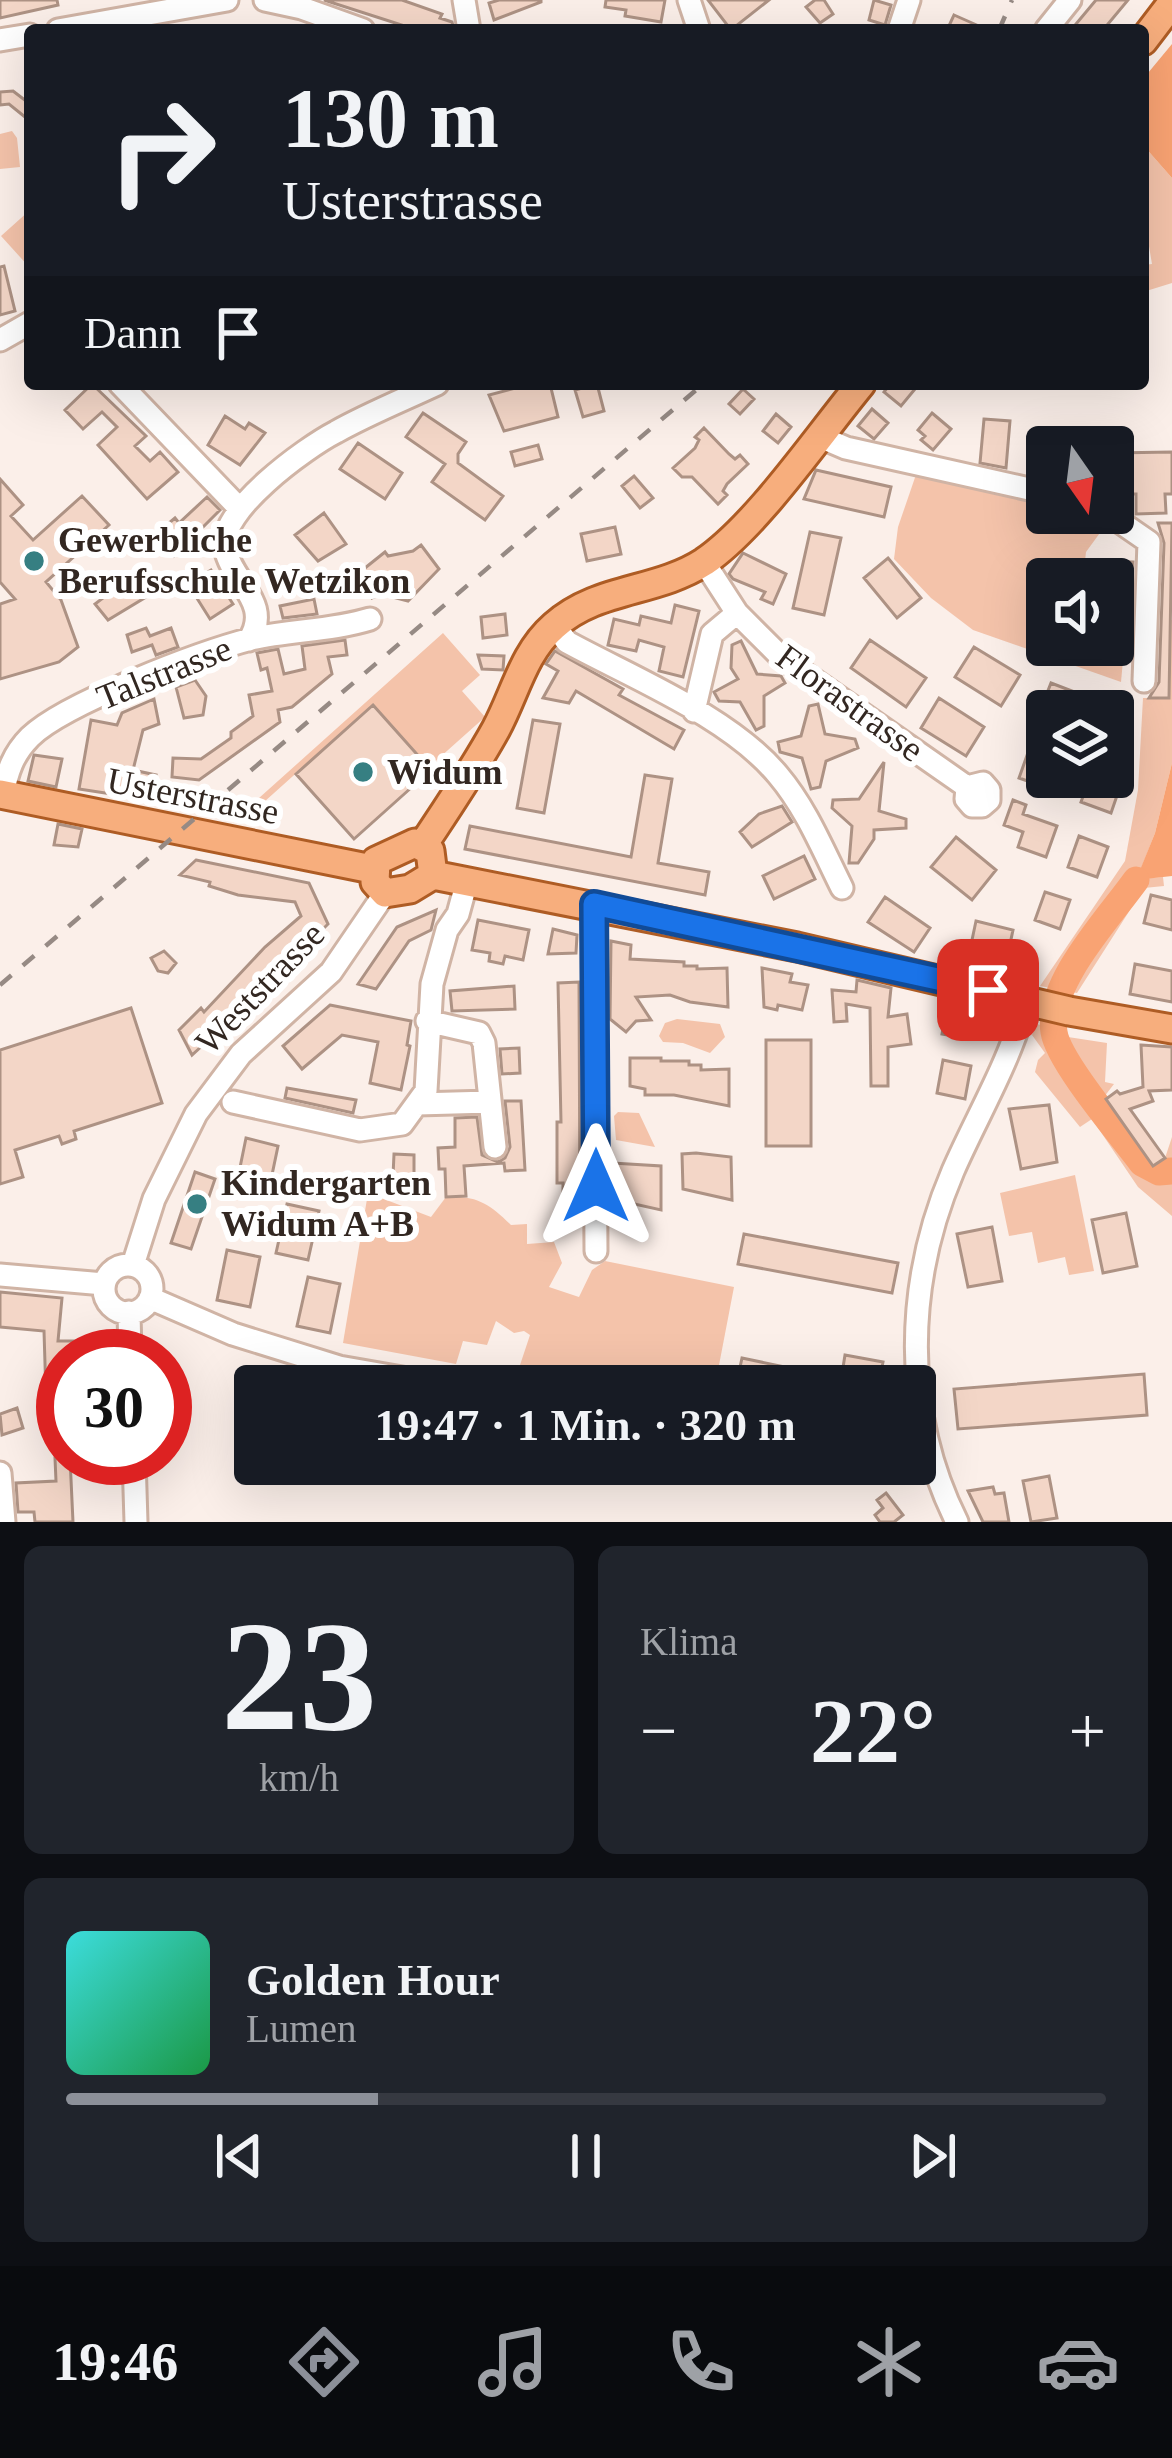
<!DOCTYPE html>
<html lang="de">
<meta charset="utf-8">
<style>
body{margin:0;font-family:Georgia,serif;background:#20242c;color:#f1f3f6;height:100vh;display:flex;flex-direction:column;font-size:45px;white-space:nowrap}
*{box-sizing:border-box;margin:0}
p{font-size:39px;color:#9ea1a6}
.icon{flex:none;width:66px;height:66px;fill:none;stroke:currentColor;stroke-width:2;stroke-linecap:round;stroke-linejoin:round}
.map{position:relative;height:1522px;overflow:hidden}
.drawer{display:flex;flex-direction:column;gap:24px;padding:24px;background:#0d0f14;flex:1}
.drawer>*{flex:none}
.banner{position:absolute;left:24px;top:24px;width:1125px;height:366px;border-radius:12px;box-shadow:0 12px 48px #0002;background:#171b24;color:#f1f3f6;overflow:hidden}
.needle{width:78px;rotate:166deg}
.fabs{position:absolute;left:1026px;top:426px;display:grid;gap:24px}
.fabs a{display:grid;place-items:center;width:108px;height:108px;border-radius:12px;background:#171b24;box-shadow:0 12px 48px #0002;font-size:60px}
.speed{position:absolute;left:36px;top:1329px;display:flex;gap:24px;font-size:60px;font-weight:700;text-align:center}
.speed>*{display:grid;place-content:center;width:156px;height:156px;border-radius:50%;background:#171b24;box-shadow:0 12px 48px #0002;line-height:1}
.speed .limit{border:18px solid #d22;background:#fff;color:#111}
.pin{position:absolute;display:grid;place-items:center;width:102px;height:102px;color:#fff;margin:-51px;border-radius:24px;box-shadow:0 6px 18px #0006}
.me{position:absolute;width:132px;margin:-66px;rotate:0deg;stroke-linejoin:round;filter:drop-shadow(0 0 9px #0008)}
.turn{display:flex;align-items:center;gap:42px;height:252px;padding:0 60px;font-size:54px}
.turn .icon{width:156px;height:156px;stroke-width:2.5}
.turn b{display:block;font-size:84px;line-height:102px}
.then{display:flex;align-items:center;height:114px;padding:0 60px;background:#0003;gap:24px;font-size:45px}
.big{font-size:90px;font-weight:700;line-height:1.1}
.drawer .tile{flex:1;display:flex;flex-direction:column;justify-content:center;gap:18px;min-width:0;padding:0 42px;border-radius:18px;background:#20242c}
.drawer .dial{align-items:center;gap:0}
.dial b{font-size:156px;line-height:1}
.song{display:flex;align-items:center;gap:36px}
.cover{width:144px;height:144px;border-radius:18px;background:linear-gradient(135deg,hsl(180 70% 55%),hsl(140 70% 35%))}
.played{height:12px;border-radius:6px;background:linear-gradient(90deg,#8c9099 30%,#363941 30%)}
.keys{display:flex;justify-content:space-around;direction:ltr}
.heat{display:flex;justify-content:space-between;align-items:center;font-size:66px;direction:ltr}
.drawer .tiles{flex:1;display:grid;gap:24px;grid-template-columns:1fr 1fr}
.tile:last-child{grid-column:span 2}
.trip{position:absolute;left:234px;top:1365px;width:702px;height:120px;border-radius:12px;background:#171b24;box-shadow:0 12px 48px #0002;font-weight:700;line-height:120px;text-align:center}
.tab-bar{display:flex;height:192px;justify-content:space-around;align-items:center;background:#090b0e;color:#9ea1a6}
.tab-bar .icon{width:84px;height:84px}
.tab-bar .active{color:#8c9099}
.tab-bar b{font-size:54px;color:#f1f3f6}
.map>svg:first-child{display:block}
</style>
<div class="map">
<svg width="1172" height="1522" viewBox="0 0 1172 1522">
<rect width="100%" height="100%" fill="#fbefe9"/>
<!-- green -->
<path fill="#f4c3aa" d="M12 131 17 138 20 167 0 169V134Z
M1143 145 1172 178V283L1143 292V265L1152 264 1143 211Z
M30 210V268L1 236Z
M920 463 1047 493V513L1113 515 1086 552 1083 579H1047V645H1113V626L1126 628 1121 682 973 630 931 598 894 559 898 527Z
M1168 620H1172V763L1155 833 1137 879 1163 877 1164 886 1144 888 1077 993 1040 986 1125 861 1138 790 1143 698H1169Z
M443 633 480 675 462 691 485 717 429 767 372 705 243 821 239 816Z
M677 1019 720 1024 725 1037 710 1053 683 1043 663 1042 659 1036 665 1023Z
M1037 1024 1066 1032 1068 1037 1107 1043 1105 1082 1114 1084 1104 1097 1153 1165 1165 1158 1172 1137V1216L1138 1187 1092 1119 1080 1127 1035 1072 1038 1060 1045 1053 1032 1035Z
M618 1112 639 1113 655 1147 616 1140 614 1116Z
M1075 1175 1094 1271 1069 1275 1065 1257 1038 1263 1032 1232 1009 1236 1000 1193Z
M368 1193 431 1217 446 1197C476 1195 490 1204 511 1225L527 1224V1244L554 1242 562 1263 549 1287 579 1297 592 1270 605 1261 734 1287 715 1386H506L516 1377 530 1335 524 1331 514 1333 496 1321 487 1345 463 1341 456 1364 343 1343Z"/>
<!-- water -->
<path fill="#f9a373" d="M1172 44V178L1143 145V79Z
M1172 763V876L1136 880 1155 833Z"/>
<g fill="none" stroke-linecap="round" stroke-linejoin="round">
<!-- river -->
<path stroke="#f9a373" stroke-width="27" d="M1136 880C1109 918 1046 984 1054 1032 1058 1061 1122 1136 1142 1163L1159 1172 1172 1171"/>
</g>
<!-- building -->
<path fill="#f3d6c7" stroke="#ad9284" stroke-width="3" d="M0 0H57L58 5 0 18Z
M324 0H402L442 14 440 18 452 22 454 30H417Z
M499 0H541V2L494 20 489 3Z
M606 0H665L661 22 625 16 626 10 605 7Z
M708 0H769L731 30Z
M815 0H824L833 14 820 23 806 7Z
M874 0 891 5 885 25 869 20Z
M1096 0H1128L1103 30H1071Z
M954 15 988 30H947Z
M13 91 30 104V121L9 104 0 105V92Z
M4 266 15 311 0 315V267Z
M92 384 146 436 135 446 150 461 160 452 178 472 147 499 98 445 117 427 102 412 83 429 65 410Z
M531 384H550L558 417 504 431 489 395Z
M597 384 604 411 583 417 575 390Z
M890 384H908L915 389 901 406 884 392Z
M743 389 754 399 740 414 729 404Z
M872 409 888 423 874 439 858 426Z
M423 413 466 442 458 454V463L503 496 485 520 432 482 445 464 406 437Z
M932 413 951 429 933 450 921 440 925 436 918 430Z
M776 414 791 427 778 443 763 431Z
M225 416 245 429 249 423 265 433 240 465 208 445Z
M984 419 1010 421 1006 468 980 463Z
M704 428 729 454 735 459 740 455 748 464 727 484 723 491 727 495 718 504 692 477H682L673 468 695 448 699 440 695 437Z
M358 443 402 473 385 499 340 469Z
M538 445 542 459 515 466 511 452Z
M1172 452V494H1165L1166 513 1136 514V494H1113V453Z
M816 470 891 487 884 517 804 499Z
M634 476 653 498 640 508 622 486Z
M0 479 23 505 11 516 33 540 82 496 109 525 46 582 61 600 78 647 59 662 0 679V604L15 599 0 582Z
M207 497 220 510 174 556 156 534 175 518 179 523Z
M324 513 346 544 318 561 295 535Z
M1158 523H1172L1169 698H1149L1159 682 1164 543Z
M615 527 621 554 587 561 581 534Z
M810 532 841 538 824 615 793 608Z
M421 545 439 569 408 601 381 594 372 598 360 572 385 552 388 556 413 551Z
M743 553 786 574 773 604 761 599 765 592 733 579 729 574Z
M888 558 921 598 897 618 864 578Z
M1100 561 1133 562 1131 620 1113 619V579H1100Z
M211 570 233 604 210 619 188 584Z
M120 585 126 592 136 585 146 597 108 620 95 604Z
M314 599 317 614 283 618 280 606Z
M675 605 699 611 683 677 659 671 664 647 639 640 636 651 608 645 614 619 639 625 641 616 671 623Z
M505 614 507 635 483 638 481 617Z
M146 628 150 636 171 628 178 647 156 655 152 645 132 652 127 635Z
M345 640 347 655 328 657 332 674 292 707 278 710 280 722 199 780 172 777 173 758 201 759 231 738V732L253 716 249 695 272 691 267 668 261 670 257 653 278 649 284 674 305 669 302 646Z
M870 640 926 678 906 707 851 668Z
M741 641 757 674 781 676 785 683 764 696V726L756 730 740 702 719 701 714 692 738 679 731 668 732 645Z
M974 647 1020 675 1001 706 955 677Z
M555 651 623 689 619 695 684 730 674 749 576 691 569 703 543 698 558 671 546 664Z
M478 655 504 656 503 670 482 669Z
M195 680 206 696 203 715 184 718 176 687Z
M1051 683 1127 712 1114 747 1113 711H1040Z
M939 698 984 727 966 756 921 728Z
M154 699 159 724 143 730 133 770 156 775 151 800 79 789 91 720 117 725 122 713Z
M818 704 825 734 855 739 858 748 826 761 820 787 811 789 802 758 780 752 778 742 801 736 809 706Z
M373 705 431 770 354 839 296 774Z
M533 720 560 724 544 813 517 808Z
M1030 747 1047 753V777H1064L1059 792 1019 778Z
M34 755 62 759 56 787 28 781Z
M884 762 879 811 906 819V828L874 830V839L858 863H849L852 826 832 808 833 800 859 799Z
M645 775 672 779 658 863 709 872 705 895 465 849 470 826 631 857Z
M1090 777 1122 781 1111 813 1081 802Z
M1013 800 1026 805 1023 814 1057 826 1046 857 1018 847 1023 832 1004 825Z
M782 806 792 822 752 847 740 832 759 814Z
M58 824 82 829 78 847 54 845Z
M1079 836 1108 847 1097 877 1068 867Z
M956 837 996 870 972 900 931 867Z
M804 856 815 879 774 899 763 876Z
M196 860 309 883 328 924 205 1047 203 1045 192 1055 179 1030 201 1008 204 1012 265 947 301 916 295 902 238 895 209 886 210 882 180 875Z
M1045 892 1070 900 1060 929 1035 920Z
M1151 895 1172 900V930L1144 923Z
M885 897 930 928 914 952 868 922Z
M436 910 431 930 409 941 376 989 358 984 397 927Z
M478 920 529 930 523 960 505 956 503 964 489 961 490 953 472 950Z
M976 921 1013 930 1005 967 968 959Z
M553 929 577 935 576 953 548 954Z
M611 941 631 945 630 959 684 962V966H697V969L727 968 728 1007 690 1002 670 995 636 997 651 1020 636 1021 626 1032 610 1019Z
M164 951 176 963 168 973 158 971 151 958Z
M1135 964 1172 971V1002L1130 994Z
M762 968 792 974 790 982 808 985 802 1010 778 1005 777 1010 764 1007Z
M857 980 891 988 888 1017 907 1014 911 1044 888 1047V1086H871L870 1008 846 1004 847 1021 834 1022 832 990 856 992Z
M579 982 580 1219H563V1183H557V1122H561L558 983Z
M514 986 515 1009 452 1011 450 991Z
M948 1001 976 1008 971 1039 942 1034Z
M330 1005 411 1021 407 1045 410 1046 401 1090 370 1083 378 1042 342 1035 302 1069 283 1046Z
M131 1008 162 1103 74 1131 76 1139 62 1144 59 1136 15 1150 23 1177 0 1184V1050Z
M766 1040H811V1146H766Z
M1141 1045 1172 1047V1090L1149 1091 1153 1101 1130 1109 1165 1158 1153 1166 1106 1099 1117 1091 1120 1094 1143 1087Z
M519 1048 520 1073 502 1074 500 1049Z
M630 1058H661V1061H689V1065H701V1070L729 1069V1106L674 1095H645V1089L630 1086Z
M943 1060 971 1066 965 1099 937 1093Z
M287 1088 356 1100 353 1113 285 1098Z
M505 1101H521L525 1170 505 1171 504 1163 464 1166 466 1196 446 1197 445 1169H439L438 1148 455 1147V1118L477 1117 482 1155 498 1162 505 1158 510 1147Z
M1049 1105 1057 1162 1021 1169 1009 1109Z
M246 1138 278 1146 268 1194 236 1187Z
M696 1153 731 1157 732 1200 683 1189 682 1154Z
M394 1154 414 1155V1177L393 1176Z
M612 1163 661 1166V1210L612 1199Z
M195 1172 215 1179 191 1249 171 1243Z
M287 1204 319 1211 308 1260 276 1253Z
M1126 1213 1137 1266 1103 1273 1092 1220Z
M992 1227 1002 1281 968 1287 957 1234Z
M744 1234 898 1263 892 1293 738 1264Z
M227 1250 260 1257 250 1307 217 1300Z
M308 1277 340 1284 330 1333 297 1326Z
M0 1292 62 1298 58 1341H79V1356H63V1395L46 1396 44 1331 0 1327Z
M845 1355 883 1362 878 1386H840Z
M742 1358 794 1369 790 1386H736Z
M1144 1374 1147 1415 958 1429 954 1389Z
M17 1408 23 1428 2 1435 0 1414Z
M55 1458H70L73 1522H35L34 1512H18L16 1483 56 1481Z
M1049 1476 1057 1518 1031 1522 1023 1481Z
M993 1487 995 1494 1004 1493 1009 1522H983L968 1491Z
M886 1493 903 1515 894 1522H880L875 1515 883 1508 877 1500Z"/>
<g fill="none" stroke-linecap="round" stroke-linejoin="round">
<defs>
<path id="minor" d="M265 0 302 8 363 30
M464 0 469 30
M689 0 699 30
M58 30 227 0
M899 30 909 0
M1046 30 1070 0
M0 40 30 35
M0 340 30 323
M120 384 239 508
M818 436 846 448 1047 493
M1107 513 1149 542 1144 681
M704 562 737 613 781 657 967 787 966 799 972 806H982L989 800V790L983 783 967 787
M554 625 567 642C633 678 730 717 778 775 806 808 823 850 842 888
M249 640C273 603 232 583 225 548 218 511 305 448 336 432 368 414 403 400 437 384
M694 711 712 634 737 613
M3 795C7 772 13 754 30 737 65 703 201 652 251 639 290 630 331 631 370 619
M594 905 596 1251
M427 1021 479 1033 484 1043 495 1147
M233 1102 360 1130 402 1124 426 1091 432 984 447 930 458 914 467 881
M417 1104 490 1102
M133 1265 154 1199 196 1114 241 1054 331 972 385 893
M104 1289a24 24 0 1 1 48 0a24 24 0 1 1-48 0Z
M0 1275 104 1284
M150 1298 233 1334 339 1367 448 1386
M129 1312 130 1356
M134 1458 136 1522
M0 1473 4 1522
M957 1522C902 1412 905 1283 953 1171 978 1114 1010 1062 1026 1001"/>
<path id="major" d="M1143 41 1172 3
M0 794 372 869
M415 843 430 851 433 875 410 889 385 893 375 882 376 861Z
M423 845C448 807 474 769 496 729 515 694 523 653 554 626 597 587 656 593 704 562 757 526 818 436 861 384
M433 875 797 947 1069 1011 1172 1029"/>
</defs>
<!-- minor casing -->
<use href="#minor" stroke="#d0b4a5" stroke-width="27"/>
<!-- major casing -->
<use href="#major" stroke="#ae5c24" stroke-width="33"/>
<!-- minor -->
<use href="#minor" stroke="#fff" stroke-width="21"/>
<!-- major -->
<use href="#major" stroke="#f7ae7d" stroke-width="27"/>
<!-- rail -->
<path stroke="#968a84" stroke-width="4.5" stroke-dasharray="15 15" stroke-linecap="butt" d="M999 30 1012 0
M0 985 703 384"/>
</g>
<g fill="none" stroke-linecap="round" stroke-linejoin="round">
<defs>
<path id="route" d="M596 1186 594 904 988 990"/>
</defs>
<!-- route casing -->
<use href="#route" stroke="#114b97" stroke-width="30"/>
<!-- route -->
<use href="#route" stroke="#1a73e8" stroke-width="21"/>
</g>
<!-- markers -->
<g fill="#367f82" stroke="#fff" stroke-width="4.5">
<circle cx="34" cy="561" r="12"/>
<circle cx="363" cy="772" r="12"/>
<circle cx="197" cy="1204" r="12"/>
</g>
<g text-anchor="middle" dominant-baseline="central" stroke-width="12" stroke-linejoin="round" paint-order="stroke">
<!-- poi labels -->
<g font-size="36" font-weight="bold" fill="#322721" stroke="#fff" text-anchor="start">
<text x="58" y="540">Gewerbliche<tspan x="58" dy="41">Berufsschule Wetzikon</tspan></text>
<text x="387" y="772">Widum</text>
<text x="221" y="1183">Kindergarten<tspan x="221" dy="41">Widum A+B</tspan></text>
</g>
<!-- street labels -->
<g font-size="36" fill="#322721" stroke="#fff">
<text transform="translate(164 673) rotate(-22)">Talstrasse</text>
<text transform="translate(850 703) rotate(36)">Florastrasse</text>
<text transform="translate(193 796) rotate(11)">Usterstrasse</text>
<text transform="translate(260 988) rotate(-46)">Weststrasse</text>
</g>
</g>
</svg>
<div class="fabs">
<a><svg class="needle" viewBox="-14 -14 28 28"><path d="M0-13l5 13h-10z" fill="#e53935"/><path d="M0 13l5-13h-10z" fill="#9ea1a6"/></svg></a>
<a><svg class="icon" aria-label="sound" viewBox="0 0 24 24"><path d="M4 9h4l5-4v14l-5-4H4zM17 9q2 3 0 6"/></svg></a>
<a><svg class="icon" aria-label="layers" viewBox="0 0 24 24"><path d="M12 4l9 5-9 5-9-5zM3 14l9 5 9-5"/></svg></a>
</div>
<div class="speed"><div class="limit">30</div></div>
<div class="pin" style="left:988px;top:990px;background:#d93025"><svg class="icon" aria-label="arrive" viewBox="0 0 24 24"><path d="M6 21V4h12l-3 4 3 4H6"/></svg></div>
<svg class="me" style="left:596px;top:1186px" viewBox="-20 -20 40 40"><path d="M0-17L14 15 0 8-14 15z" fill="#1a73e8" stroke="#fff" stroke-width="4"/></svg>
<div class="trip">19:47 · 1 Min. · 320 m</div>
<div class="banner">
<div class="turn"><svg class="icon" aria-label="right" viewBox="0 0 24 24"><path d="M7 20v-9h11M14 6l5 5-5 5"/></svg><div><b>130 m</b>Usterstrasse</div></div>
<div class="then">Dann<svg class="icon" aria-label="arrive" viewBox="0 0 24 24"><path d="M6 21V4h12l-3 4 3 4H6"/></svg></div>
</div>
</div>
<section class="drawer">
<div class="tiles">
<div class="tile dial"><b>23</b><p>km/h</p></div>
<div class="tile"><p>Klima</p>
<div class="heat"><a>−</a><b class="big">22°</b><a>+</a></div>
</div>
<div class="tile">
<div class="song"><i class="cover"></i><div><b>Golden Hour</b><p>Lumen</p></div></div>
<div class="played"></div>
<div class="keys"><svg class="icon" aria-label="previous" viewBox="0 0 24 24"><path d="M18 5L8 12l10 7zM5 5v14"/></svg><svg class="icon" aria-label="pause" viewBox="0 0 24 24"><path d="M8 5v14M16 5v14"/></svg><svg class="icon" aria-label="next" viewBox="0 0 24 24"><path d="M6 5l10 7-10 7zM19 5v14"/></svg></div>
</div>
</div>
</section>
<nav class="tab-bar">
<b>19:46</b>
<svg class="icon active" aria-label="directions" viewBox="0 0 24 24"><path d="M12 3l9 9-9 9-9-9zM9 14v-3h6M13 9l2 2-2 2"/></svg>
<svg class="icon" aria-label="music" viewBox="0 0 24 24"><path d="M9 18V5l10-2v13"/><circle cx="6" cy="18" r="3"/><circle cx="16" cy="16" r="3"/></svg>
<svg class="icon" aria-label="phone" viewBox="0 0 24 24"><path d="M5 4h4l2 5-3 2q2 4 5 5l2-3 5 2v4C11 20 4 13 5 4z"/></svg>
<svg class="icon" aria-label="climate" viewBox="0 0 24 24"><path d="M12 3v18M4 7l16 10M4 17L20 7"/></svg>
<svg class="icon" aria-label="car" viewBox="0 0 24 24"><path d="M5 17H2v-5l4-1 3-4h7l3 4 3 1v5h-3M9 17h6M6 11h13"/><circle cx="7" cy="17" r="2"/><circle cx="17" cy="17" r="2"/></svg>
</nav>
